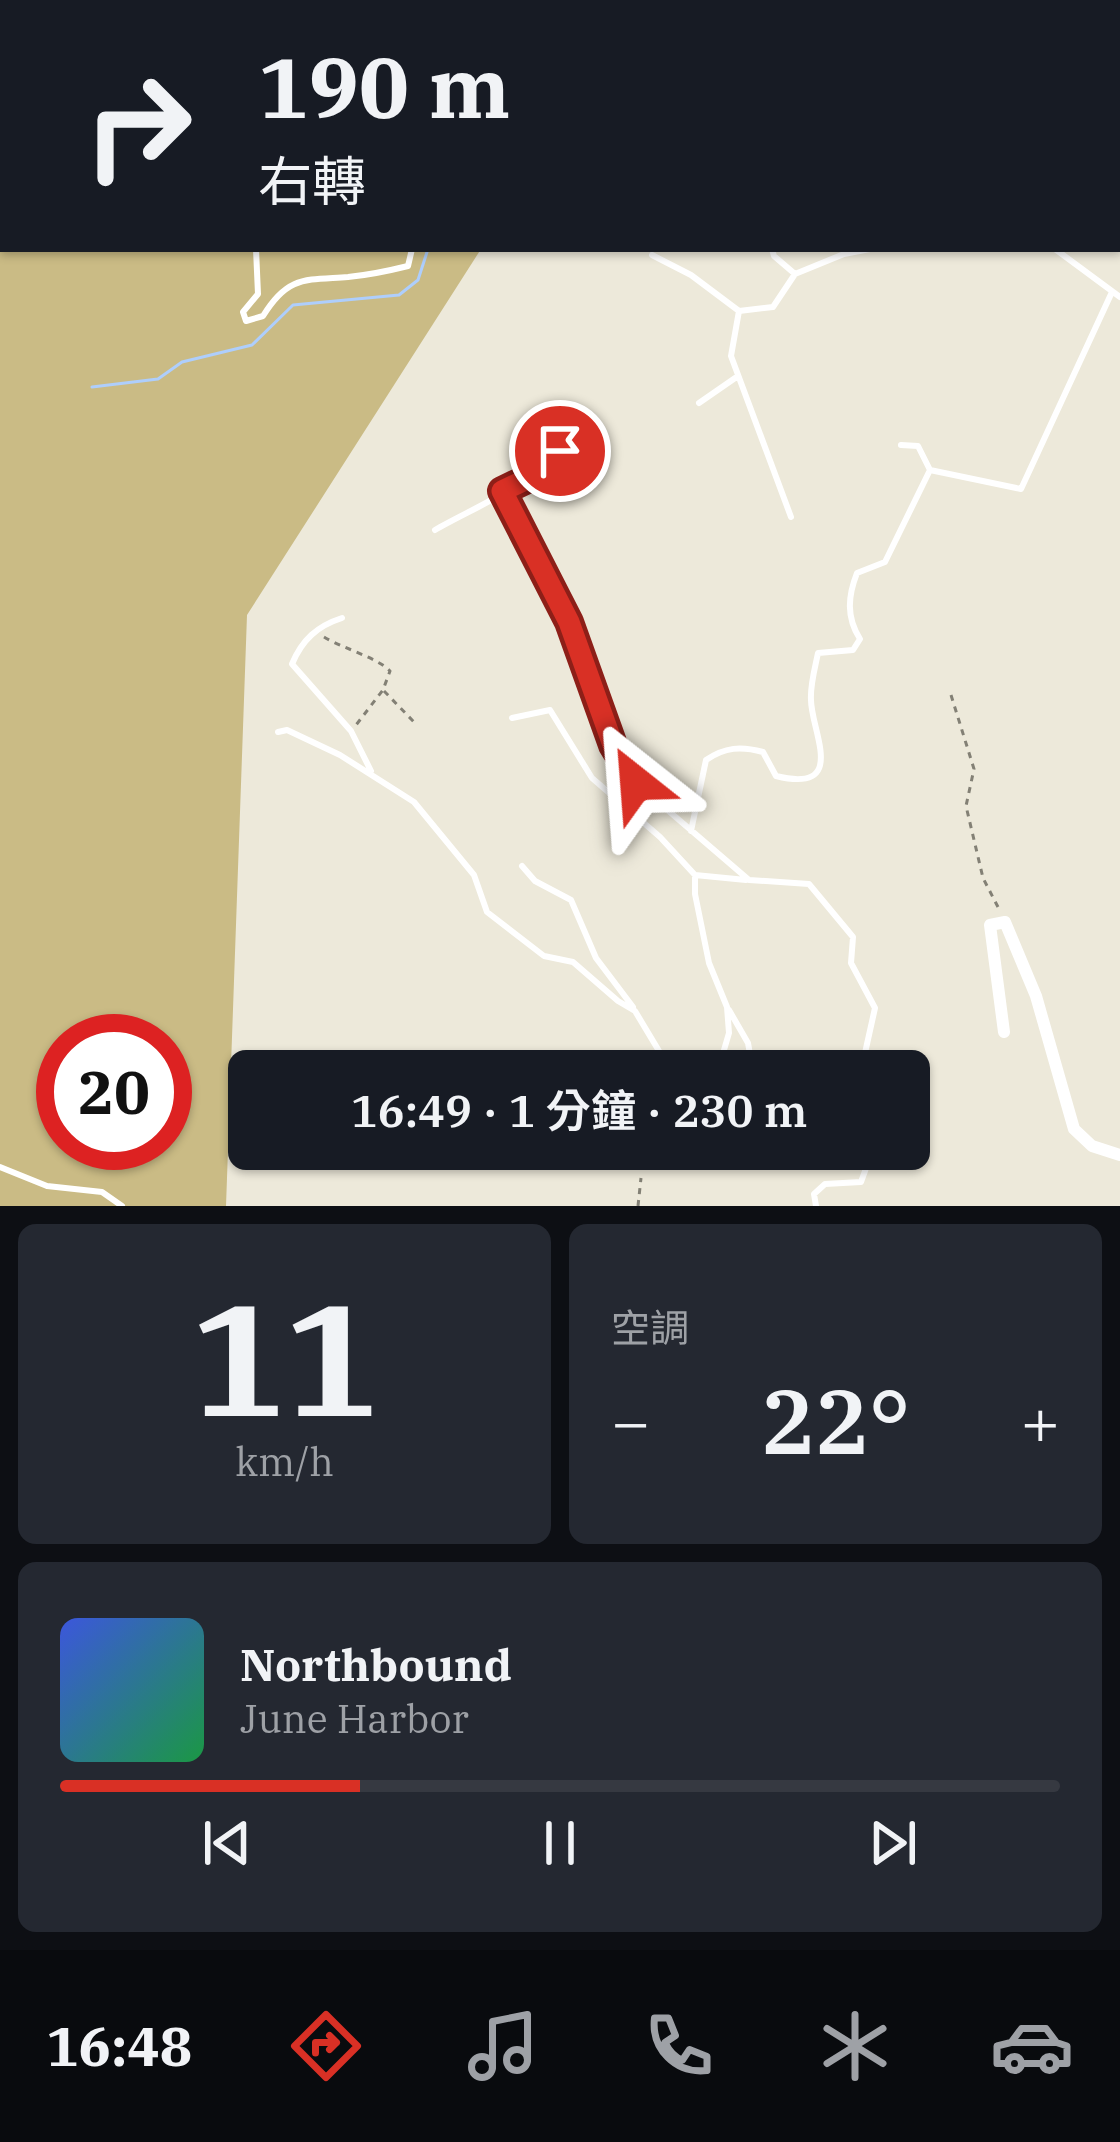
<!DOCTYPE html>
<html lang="zh-TW">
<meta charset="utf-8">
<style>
body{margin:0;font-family:"IBM Plex Serif","Noto Sans TC",serif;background:#242831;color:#f1f3f6;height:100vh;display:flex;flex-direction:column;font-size:45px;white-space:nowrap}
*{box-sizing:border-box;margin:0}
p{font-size:39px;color:#9ea1a6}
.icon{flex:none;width:66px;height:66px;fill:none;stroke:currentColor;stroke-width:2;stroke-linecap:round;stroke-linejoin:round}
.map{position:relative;height:1206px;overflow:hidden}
.sheet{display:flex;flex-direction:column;gap:18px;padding:18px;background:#0d0f14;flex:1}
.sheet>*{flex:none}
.guide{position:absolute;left:0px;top:0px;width:1122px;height:252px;box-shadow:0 3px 9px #0004;background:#171b24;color:#f1f3f6;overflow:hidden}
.speed{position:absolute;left:36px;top:1014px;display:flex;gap:24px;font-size:60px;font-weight:700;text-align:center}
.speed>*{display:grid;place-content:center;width:156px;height:156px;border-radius:50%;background:#171b24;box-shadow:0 3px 9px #0004;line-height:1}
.speed .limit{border:18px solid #d22;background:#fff;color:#111}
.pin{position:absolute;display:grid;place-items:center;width:102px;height:102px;color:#fff;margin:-51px;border:6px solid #fff;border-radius:50%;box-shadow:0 3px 12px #0007}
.me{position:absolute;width:132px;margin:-66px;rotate:332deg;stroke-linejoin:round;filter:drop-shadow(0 0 9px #0008)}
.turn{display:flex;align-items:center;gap:42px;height:252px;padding:0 60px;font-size:54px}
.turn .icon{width:156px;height:156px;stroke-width:2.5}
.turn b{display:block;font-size:84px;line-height:102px}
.big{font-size:90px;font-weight:600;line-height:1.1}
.sheet .card{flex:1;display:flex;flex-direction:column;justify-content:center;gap:18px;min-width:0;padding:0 42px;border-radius:18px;background:#242831}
.sheet .dial{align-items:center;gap:0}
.dial b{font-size:156px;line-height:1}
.song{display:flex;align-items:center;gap:36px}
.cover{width:144px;height:144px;border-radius:18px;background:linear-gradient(135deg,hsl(230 70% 55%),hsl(140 70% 35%))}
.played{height:12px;border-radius:6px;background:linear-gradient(90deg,#d93025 30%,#363941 30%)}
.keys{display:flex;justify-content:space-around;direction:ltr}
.heat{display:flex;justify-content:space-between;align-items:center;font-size:66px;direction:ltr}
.sheet .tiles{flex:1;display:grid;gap:18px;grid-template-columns:1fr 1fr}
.card:last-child{grid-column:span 2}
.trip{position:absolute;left:228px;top:1050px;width:702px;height:120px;border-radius:18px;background:#171b24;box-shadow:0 3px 9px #0004;font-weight:600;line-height:120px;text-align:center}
.tabs{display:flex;height:192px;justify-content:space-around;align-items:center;background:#090b0e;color:#9ea1a6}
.tabs .icon{width:84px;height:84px}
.tabs .selected{color:#d93025}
.tabs b{font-size:54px;color:#f1f3f6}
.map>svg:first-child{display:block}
</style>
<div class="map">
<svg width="1120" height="1206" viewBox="0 0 1120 1206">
<rect width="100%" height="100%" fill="#ede9da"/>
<!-- forest -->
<path fill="#cabb85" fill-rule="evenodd" d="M0 0 388 3H3V249H481L247 615 226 1206H0ZM63 1041H165V1143H63Z"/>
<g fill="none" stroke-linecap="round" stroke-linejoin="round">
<!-- stream -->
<path stroke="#aecefc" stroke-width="3" d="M619 0 626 3
M818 0 823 3
M611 3 613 0
M664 3 673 0
M1119 188H1120
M92 387 158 379 182 362 252 345 293 305 399 295 418 280 428 249"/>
<!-- path -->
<path stroke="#838075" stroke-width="3" stroke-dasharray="6 6" stroke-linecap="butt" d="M324 637C342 648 378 658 390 671L383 690 356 725
M384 691 414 722
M951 695 974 769 966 806 983 878 999 909
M638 1206 641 1178"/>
<!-- lane -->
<path stroke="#fff" stroke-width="6" d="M585 0 590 3
M873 0 874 3
M706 3H720
M256 249 258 294 243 312 246 321 263 316C288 275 306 280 348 277 369 275 388 271 408 266L412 249
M772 249 774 256 795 274
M1055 249 1120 297
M652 255 691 275 739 311
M699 403 738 376
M901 445 918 446 930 470
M502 491 569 622 613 745 636 783 749 880 809 884 853 937 851 963 875 1008 861 1071
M791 517 731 356 739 311 773 307 795 274 844 254 870 249
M435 530C474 507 548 479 565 438
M342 618C317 626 302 640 292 664L351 731 371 771
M512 718 550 710 592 778 660 837 695 875 746 880
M278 732 287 730 340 755 414 802 474 875 487 912 544 956 573 962 618 1001 635 1011 671 1071
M691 831 706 760C725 747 741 746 763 752L776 776C849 794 811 731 811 700 810 685 815 668 818 653L853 650 860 639C846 617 848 596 857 573L885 562 930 470 1021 489 1112 292
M522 866 535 881 571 900 596 958 633 1007
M695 875V894L709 963 727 1007 729 1033 719 1067 713 1071
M729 1010 748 1043 753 1071
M522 1166 528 1149
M0 1167 47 1186 102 1192 122 1206
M642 1167 670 1158 681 1149
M816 1206 814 1194 825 1184 861 1182 873 1149"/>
<!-- street -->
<path stroke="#fff" stroke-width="12" d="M1004 1032 990 925 1005 922 1036 996 1074 1129 1092 1146 1120 1155"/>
</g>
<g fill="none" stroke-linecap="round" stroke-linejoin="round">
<defs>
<path id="route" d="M560 451 540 473 502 491 569 622 613 745 636 783"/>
</defs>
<!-- route casing -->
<use href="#route" stroke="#8d1f18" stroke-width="30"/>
<!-- route -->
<use href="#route" stroke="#d93025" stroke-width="21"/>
</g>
</svg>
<div class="speed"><div class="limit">20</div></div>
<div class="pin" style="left:560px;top:451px;background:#d93025"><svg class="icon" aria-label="arrive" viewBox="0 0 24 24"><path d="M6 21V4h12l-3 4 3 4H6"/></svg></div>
<svg class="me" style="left:636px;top:783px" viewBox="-20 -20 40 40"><path d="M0-17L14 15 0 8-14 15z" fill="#d93025" stroke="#fff" stroke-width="4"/></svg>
<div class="trip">16:49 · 1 分鐘 · 230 m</div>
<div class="guide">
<div class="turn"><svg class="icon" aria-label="right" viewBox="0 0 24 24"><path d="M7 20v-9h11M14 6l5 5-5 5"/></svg><div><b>190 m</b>右轉</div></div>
</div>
</div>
<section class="sheet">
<div class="tiles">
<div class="card dial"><b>11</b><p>km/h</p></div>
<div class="card"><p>空調</p>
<div class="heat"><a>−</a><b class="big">22°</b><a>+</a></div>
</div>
<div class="card">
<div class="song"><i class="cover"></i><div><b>Northbound</b><p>June Harbor</p></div></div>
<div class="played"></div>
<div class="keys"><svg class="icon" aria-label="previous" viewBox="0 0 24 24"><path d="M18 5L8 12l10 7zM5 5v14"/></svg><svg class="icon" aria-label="pause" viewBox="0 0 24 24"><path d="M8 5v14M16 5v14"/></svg><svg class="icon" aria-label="next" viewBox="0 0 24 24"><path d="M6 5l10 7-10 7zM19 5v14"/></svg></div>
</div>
</div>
</section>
<nav class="tabs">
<b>16:48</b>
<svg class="icon selected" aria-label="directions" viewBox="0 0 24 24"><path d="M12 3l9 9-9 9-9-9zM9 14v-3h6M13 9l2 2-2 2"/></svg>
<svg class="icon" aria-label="music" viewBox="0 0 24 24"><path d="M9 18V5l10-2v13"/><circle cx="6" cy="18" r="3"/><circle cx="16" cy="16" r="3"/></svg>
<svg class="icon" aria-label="phone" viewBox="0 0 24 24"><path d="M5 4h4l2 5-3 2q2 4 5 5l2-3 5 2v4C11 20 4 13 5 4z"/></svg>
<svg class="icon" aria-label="climate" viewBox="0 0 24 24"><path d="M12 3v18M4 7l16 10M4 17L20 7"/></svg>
<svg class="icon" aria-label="car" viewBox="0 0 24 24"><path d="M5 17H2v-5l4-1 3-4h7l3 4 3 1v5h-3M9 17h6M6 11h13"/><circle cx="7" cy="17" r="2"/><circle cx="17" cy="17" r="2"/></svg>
</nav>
